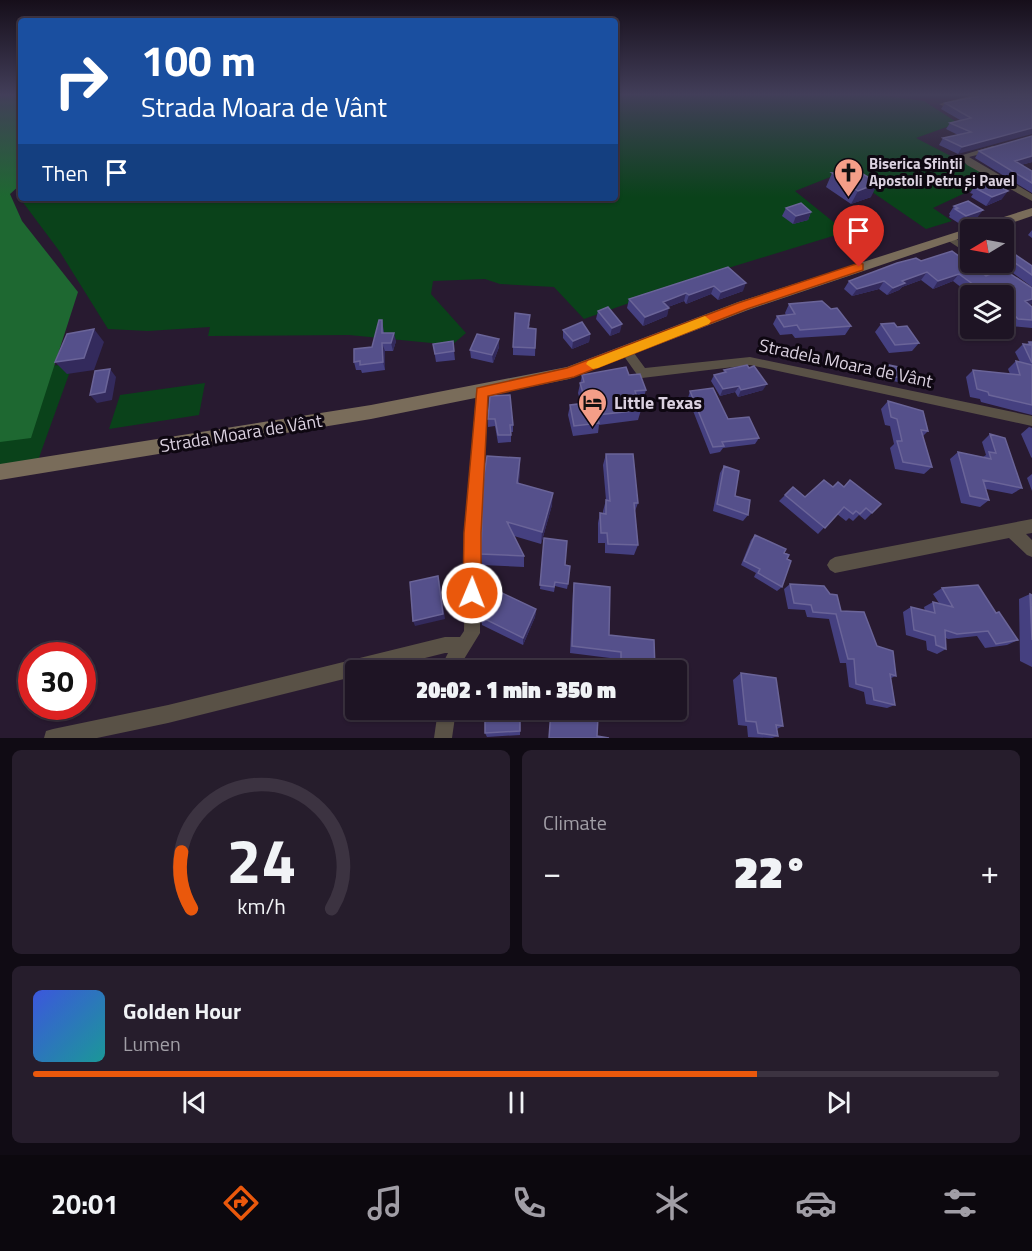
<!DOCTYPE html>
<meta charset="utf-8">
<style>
body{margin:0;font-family:"Titillium Web",sans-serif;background:#261d2c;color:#f1f3f6;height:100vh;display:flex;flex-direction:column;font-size:22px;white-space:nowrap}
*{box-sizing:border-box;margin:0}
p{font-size:20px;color:#a19ea6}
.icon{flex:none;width:33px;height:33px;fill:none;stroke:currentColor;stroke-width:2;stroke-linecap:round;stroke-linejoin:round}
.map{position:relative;height:738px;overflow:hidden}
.sheet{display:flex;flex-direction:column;gap:12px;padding:12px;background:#100b14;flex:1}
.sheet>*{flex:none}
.banner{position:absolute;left:18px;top:18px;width:600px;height:183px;border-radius:6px;box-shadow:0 2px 4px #0004,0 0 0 2px #3c3341;background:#1a4fa0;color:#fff;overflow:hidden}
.needle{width:39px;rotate:260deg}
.buttons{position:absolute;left:960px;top:219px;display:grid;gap:12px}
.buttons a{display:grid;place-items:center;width:54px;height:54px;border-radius:6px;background:#1e1424;box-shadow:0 2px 4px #0004,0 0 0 2px #3c3341;font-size:30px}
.speed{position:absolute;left:18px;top:642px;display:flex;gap:12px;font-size:30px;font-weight:700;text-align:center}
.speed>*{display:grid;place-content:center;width:78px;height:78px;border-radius:50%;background:#1e1424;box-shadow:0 2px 4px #0004,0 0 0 2px #3c3341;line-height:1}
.speed .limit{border:9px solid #d22;background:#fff;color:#111}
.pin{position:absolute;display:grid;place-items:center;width:51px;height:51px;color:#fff;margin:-62px -26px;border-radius:50% 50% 50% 0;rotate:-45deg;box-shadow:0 0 6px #0007}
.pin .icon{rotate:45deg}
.me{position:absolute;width:66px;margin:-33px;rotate:1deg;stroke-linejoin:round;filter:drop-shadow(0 0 4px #0008)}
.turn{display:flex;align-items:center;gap:21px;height:126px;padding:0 24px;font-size:27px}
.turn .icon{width:78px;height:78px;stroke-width:2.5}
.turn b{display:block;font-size:42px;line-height:51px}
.then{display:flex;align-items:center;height:57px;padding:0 24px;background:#0003;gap:12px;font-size:22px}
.big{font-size:45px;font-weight:800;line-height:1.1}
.sheet .card{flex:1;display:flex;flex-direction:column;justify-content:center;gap:9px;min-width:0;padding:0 21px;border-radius:9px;background:#261d2c}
.sheet .dial{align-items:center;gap:0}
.dial svg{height:156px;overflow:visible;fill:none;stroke:#3c3341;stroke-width:7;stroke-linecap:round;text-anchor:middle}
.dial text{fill:#f1f3f6;stroke:none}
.song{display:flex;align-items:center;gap:18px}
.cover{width:72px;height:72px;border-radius:9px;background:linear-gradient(135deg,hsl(230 70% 55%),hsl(180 70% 35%))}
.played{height:6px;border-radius:3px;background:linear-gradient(90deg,#ea580c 75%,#3c3341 75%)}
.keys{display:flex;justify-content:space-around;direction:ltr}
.heat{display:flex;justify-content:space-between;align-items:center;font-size:33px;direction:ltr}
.sheet .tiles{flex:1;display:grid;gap:12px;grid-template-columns:1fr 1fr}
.card:last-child{grid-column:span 2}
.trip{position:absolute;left:345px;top:660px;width:342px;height:60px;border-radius:6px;background:#1e1424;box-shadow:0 2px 4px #0004,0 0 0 2px #3c3341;font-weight:800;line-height:60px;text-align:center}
.tab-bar{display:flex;height:96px;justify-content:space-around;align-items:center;background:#0c080e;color:#a19ea6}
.tab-bar .icon{width:42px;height:42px}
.tab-bar .active{color:#ea580c}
.tab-bar b{font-size:27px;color:#f1f3f6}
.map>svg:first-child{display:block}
</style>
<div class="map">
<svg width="1032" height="738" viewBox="0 0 1032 738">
<rect width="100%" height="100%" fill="#281a30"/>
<!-- green -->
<path fill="#0a421a" d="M615 94H873L924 101 958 123 916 138 995 179 933 208 952 221 926 229 843 172 795 191 846 232 725 269 584 319 554 287 500 284 485 279 433 281 431 294 466 333 452 345 349 335 208 336 210 327 148 331 108 329 60 252 16 193 21 189V198H615Z
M73 363 36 466 0 472V373Z
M205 383 199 415 109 429 120 395Z"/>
<!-- forest -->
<path fill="#1e6831" d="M0 94H21V184L10 194 22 221 78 292 31 438 0 442Z"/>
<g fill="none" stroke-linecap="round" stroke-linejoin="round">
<!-- minor -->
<path fill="#595146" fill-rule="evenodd" d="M977 94H989L943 106 939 104Z
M993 146H996V150L969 157 1032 194V201L967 165 959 156Z
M950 235 970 248V255L947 240V236Z
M980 262H993L1032 290V299Z
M627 348 631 349 645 368 750 357 1032 416V426L750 365 642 378 638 376 621 352Z
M482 387 486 389 488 392 480 533V633L461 664 460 670H444V661L448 653H445L377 670H356V676L168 723 97 738H44L46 731 53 729 168 705 445 637H460L464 631 466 533 476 392 478 389Z
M1032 519V533L1026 534 1032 540V557L1027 555 1009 538 835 573 830 570 827 565 830 560 835 557Z
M438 710H456L452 738H434Z"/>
<!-- secondary -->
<path fill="#796c5a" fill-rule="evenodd" d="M1032 208V216L991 230H970V235L748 310 569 379 371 419 0 480V464L371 405 567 367 738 302Z"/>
</g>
<!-- wall -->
<path fill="#454080" d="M1032 94 958 154 939 145 943 138 958 135 946 129 950 123 960 120 941 109 945 103Z
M979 151 1032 162 1021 165 1032 171V193L975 158Z
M853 168 871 197 851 204 826 187 832 173 850 174Z
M976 184 1002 199 986 206 971 197 973 194 970 193Z
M954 206 977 218 960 224 949 217 950 215 949 214Z
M786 208 811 212 808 220 793 224 782 216Z
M844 214 878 226 874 234 861 238 840 222Z
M1032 230V238L1028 235Z
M1004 247 1032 266V287L998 262H1004Z
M921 261 986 276 1032 288V304L1029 305 1032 307V328L1011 326 1004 319V296H972L953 281 933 289 921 280 902 287 899 290 887 295 879 289 852 296 844 289 849 281Z
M728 267 743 291 718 300 711 294 686 304 684 301 668 307 667 316 643 326 627 308 629 299Z
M789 304 851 326 845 335 795 338 792 334 780 335 773 324 777 316 786 315 785 313Z
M598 311 620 332 610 336 596 319Z
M382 320 384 333 396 341 393 351H385V370L362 373 361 370H356L354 362 372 347Z
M530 323 529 328 536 329 535 356 513 355V347Z
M881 324 897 327 919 343 912 351 889 353 875 332Z
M563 330 590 334 589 342 572 349 563 338Z
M453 341 455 360 436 362 433 344Z
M1029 342H1032V415L981 402 980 399 970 397 966 377 973 370 1010 374 1008 369 1016 361 1020 362 1015 352 1023 344 1026 345Z
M499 347 493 363 471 358 470 350Z
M889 365 905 379 902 383 889 380 886 369Z
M724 370 763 390 738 397 735 392 720 396 711 381 714 375 723 373Z
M582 375H629L646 390 643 400H638L641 410 638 420 599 425 598 433 573 436 568 415 570 405 581 404 578 393Z
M690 391 728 419 759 438 755 444 723 448 720 452 710 454 688 398Z
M490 396 513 425V432H511V442L498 443 495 426 488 427V419Z
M888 401 928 431 923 436 932 467 924 474 895 469 890 448 894 444 890 426 885 425 881 409Z
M1029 427 1032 428V458L1031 457 1021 434Z
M990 434 1022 488 1012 494 986 489 989 500 980 507 961 503 950 459 958 452 983 457 986 455 982 442Z
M606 454 638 503 635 511 638 545 634 555 605 553V543H598V523L600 513H603V511L606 500 603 465Z
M520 458 519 484 552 505 541 544 514 536 524 556V567L482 565 481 554Z
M724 466 735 496 748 515 743 521 713 511 720 473Z
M1032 474V491L1027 478Z
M838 482 872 513 865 520 859 515 853 521 849 518 846 521 837 514 818 534 779 501 785 495 805 497 833 487Z
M755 535 784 553 787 559 782 587 777 591 754 577 756 573 741 565 751 540Z
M544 538 565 565 568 584 567 589 555 586 554 592 540 589Z
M574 583 609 635 655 670H618V659L570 653 573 590Z
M790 584 841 611 877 646 896 676 891 678 895 705 887 708 866 704 864 692 849 687 846 663H840L829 619 807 617 805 610 788 609 784 589Z
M942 588 996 613 1018 640 1007 645 985 648 977 636 948 639 946 638V649L937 654 927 650 926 641 906 635 903 612 911 607 925 611 924 607 933 602 939 603 933 594Z
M1030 594 1032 595V667L1020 661 1019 599Z
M497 598 536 609 535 617 523 645 482 625 481 617Z
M741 673 783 726 777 729 778 736 772 738 748 737 747 726 738 725 733 680Z
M480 710 532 714 531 719 520 720V735L487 737 485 733V717H481Z"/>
<!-- shaded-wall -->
<path fill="#332a5c" d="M1032 128V134L958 154 962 147Z
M1032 156V162L1010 168 1015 161Z
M878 183 871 197 851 204 858 191Z
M1008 191 1002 199 986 206 992 197Z
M983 210 977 218 960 224 966 216Z
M811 212 808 220 793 224 796 216Z
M878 226 874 234 861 238 866 230Z
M927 272 921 280 902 287 899 290 887 295 893 288 902 281Z
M959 274 953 281 933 289 938 281Z
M884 281 879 289 852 296 857 289Z
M746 283 743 291 718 300 721 292Z
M714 286 711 294 686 304 689 295Z
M686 293 684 301 660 310 663 302Z
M1032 299V304L1018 309 1025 301Z
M669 308 667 316 643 326 645 317Z
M622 324 620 332 610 336 612 328Z
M94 329 104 342 94 370 67 374 55 362Z
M394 333 396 341 393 351 391 343Z
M590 334 589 342 572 349 573 341Z
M499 339V347L493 363 492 355Z
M382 343 385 351V370L383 362Z
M110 369 116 377 112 400 97 403 90 395Z
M767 384 763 390 738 397 741 390Z
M739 386 735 392 720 396 723 389Z
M520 458V471L517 496V483Z
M553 493 552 505 541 544 542 532Z
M438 576 440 582 445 619 415 626 413 621Z
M536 609 535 617 523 645V638Z"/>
<!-- building -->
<path fill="#55508b" stroke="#6a6498" stroke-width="1.5" d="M989 94H1032V128L962 147 943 138 971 132 950 123 971 118 945 103Z
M1032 136V156L1015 161 1032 171V183L979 151Z
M853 168 878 183 858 191 832 173 852 174Z
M987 180 1008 191 992 197 977 189 981 187 976 184Z
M968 201 983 210 966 216 955 209 958 208 954 206Z
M801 203 811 212 796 216 786 208Z
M857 210 878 226 866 230 844 214Z
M1004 247 1032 266V275L1004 255Z
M952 251 986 276 1003 269 1032 288V299L1025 301 1032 307V320L1018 319 1009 309 1004 306V296H989L959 274 938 281 927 272 902 281 905 283 893 288 884 281 857 289 849 281 897 263 916 258 921 261Z
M728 267 746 283 721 292 714 286 689 295 686 293 663 302 669 308 645 317 629 299Z
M822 301 831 309 837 308 851 326 800 330 797 325 784 327 777 316 795 314 789 304Z
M608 307 622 324 612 328 598 311Z
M515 313 530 315 528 328 536 329 535 348 513 347Z
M379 320H382V333H394L391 343H382L383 362 360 365V361L354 362V349L372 347Z
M582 322 590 334 573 341 563 330Z
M894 323 897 327 907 326 919 343 895 345 881 324Z
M94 329 84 358 55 362 67 334Z
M477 334 499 339 492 355 470 350Z
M453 341 454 351 435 354 433 344Z
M1029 342H1032V363L1023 344 1031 345Z
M1016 361 1032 365V405L989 395 988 392 977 389 973 370 1020 375Z
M747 365 749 368 754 366 767 384 741 390 739 386 723 389 714 375 726 372 724 370Z
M889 365 903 368 905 379 892 376Z
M626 367 629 375 640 374 646 390 635 391 641 410 597 415 599 423 574 426 570 405 586 403 580 383 584 382 582 375Z
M110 369 105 392 90 395 95 371Z
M713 388 728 419 749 417 759 438 722 442 724 446 713 447 690 391Z
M510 395 513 425H510L511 435H498L495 419H488L490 396Z
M888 401 923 411 928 431 921 430 932 467 903 462 897 441H902L897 419 891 417Z
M990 434 1005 438 1022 488 983 480 989 500 970 496 958 452 991 459 989 452 996 453Z
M606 454H633L638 503H634L638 545 608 544 607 533H601L600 513 606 514V500L610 501Z
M487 456 520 458 517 483 553 493 542 532 507 522 524 556 481 554 483 481Z
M724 466 739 471 735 496 750 500 748 515 717 504Z
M824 480 833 487 838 482 844 487 850 480 881 504 872 513 866 508 860 514 856 511 853 514 844 507 825 528 785 495 793 487 805 497Z
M755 535 786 549 784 553 789 555 787 559 791 561 782 587 758 573 760 569 744 561Z
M544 538 567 541 565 565 570 566 568 584 555 582 554 587 540 585Z
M438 576 443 614 413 621 410 582Z
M574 583 610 587 609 635 654 640 655 670H621V652L572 646Z
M790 584 824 586 830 594 837 595 841 611 864 612 877 646 893 651 896 676 890 674 895 705 874 700 872 688 856 684 854 659H848L836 614 813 612 811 605 794 603Z
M978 585 996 613 999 612 1018 640 996 644 988 631 957 634 945 630 946 649 936 645 935 636 914 630 911 607 935 613 933 602 953 607 942 588Z
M486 592 497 598 500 592 536 609 523 638 481 617V602Z
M1030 594 1032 595V640Z
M741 673 776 678 783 726 776 725 778 736 758 733 756 722 746 721Z
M480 710H531L532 714 520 715V731L485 733V712H480Z
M551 710 598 717 597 736 609 738H549Z"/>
<!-- sky -->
<linearGradient id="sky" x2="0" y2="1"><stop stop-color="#160e1a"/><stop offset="0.48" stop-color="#423e59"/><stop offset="1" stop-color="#423e59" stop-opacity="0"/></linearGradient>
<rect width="1032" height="197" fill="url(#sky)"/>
<!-- route -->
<path fill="#ea580c" stroke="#983908" stroke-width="1.5" d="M859 263 863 264V270L747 309 574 377 488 396 481 533V593L479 599 472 602 466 599 463 593 464 533 477 388 567 368 738 303Z"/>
<!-- slow -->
<path fill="#f59e0b" d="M705 316 711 321 709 324 598 368 593 369 586 364 588 361Z"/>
<!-- icons -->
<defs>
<symbol id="church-pin" viewBox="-11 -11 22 30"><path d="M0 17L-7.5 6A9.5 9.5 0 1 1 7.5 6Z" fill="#f49e88" stroke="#0e0711"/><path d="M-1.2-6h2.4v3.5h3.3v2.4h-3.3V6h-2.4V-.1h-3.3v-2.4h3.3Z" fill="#111"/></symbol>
<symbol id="hotel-pin" viewBox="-11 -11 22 30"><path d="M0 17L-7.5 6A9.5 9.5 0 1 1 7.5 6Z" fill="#f49e88" stroke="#0e0711"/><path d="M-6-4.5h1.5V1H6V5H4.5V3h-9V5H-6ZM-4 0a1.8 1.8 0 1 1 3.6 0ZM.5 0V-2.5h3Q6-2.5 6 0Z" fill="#111"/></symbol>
</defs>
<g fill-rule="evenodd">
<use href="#church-pin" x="832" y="156" width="33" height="45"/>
<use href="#hotel-pin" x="576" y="386" width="33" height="45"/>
</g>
<g text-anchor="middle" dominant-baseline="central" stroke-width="6" stroke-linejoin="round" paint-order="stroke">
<!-- far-poi labels -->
<g font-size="15" font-weight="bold" fill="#dbd1e0" stroke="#0e0711" text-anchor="start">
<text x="869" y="163">Biserica Sfinții<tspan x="869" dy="17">Apostoli Petru și Pavel</tspan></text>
</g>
<!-- street labels -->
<g font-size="18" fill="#dbd1e0" stroke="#0e0711">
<text transform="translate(846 363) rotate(12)">Stradela Moara de Vânt</text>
<text transform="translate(241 433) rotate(-9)">Strada Moara de Vânt</text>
</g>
<!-- poi labels -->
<g font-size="18" font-weight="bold" fill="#dbd1e0" stroke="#0e0711" text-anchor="start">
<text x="614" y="402">Little Texas</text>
</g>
</g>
</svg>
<div class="buttons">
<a><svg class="needle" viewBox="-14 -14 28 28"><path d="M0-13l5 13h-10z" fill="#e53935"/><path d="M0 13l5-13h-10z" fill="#a19ea6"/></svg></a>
<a><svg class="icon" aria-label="layers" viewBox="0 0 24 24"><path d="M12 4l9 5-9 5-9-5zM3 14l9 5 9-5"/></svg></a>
</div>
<div class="speed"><div class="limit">30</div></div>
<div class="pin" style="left:859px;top:267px;background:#d93025"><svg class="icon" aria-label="arrive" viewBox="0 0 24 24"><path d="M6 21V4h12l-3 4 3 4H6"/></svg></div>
<svg class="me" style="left:472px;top:593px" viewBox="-20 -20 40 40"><circle r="17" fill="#ea580c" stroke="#fff" stroke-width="3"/><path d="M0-11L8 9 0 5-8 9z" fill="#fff"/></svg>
<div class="trip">20:02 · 1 min · 350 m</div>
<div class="banner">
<div class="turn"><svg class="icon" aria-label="right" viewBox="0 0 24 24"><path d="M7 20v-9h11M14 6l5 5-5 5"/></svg><div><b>100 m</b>Strada Moara de Vânt</div></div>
<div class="then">Then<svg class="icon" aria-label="arrive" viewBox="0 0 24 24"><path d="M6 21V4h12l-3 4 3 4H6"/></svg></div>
</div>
</div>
<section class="sheet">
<div class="tiles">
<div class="card dial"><svg viewBox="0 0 100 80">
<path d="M14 69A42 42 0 1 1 86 69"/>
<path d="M14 69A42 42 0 0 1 9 40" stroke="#ea580c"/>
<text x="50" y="56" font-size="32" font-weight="700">24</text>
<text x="50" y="72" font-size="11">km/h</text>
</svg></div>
<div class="card"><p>Climate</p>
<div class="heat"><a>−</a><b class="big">22°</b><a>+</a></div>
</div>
<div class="card">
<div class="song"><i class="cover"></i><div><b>Golden Hour</b><p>Lumen</p></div></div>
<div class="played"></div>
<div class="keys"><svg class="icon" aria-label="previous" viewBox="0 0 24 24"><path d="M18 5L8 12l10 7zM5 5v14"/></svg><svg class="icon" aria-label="pause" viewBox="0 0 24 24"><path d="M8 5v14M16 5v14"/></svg><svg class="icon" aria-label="next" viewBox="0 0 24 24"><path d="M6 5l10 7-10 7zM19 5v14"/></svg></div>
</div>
</div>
</section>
<nav class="tab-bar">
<b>20:01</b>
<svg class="icon active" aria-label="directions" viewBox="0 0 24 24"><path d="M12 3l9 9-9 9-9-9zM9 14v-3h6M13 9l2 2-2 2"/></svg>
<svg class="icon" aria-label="music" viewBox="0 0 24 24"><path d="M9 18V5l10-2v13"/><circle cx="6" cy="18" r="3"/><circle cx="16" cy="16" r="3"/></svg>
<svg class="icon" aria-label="phone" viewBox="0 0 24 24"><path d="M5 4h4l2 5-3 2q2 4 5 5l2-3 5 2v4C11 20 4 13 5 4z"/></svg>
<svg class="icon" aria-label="climate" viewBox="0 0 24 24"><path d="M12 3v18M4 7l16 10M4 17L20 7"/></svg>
<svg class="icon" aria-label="car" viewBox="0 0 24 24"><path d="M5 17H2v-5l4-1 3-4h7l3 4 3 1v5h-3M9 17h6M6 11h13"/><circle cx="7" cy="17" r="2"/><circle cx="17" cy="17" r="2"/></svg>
<svg class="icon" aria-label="filters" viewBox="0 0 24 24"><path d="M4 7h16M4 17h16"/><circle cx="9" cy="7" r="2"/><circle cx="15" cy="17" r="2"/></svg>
</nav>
